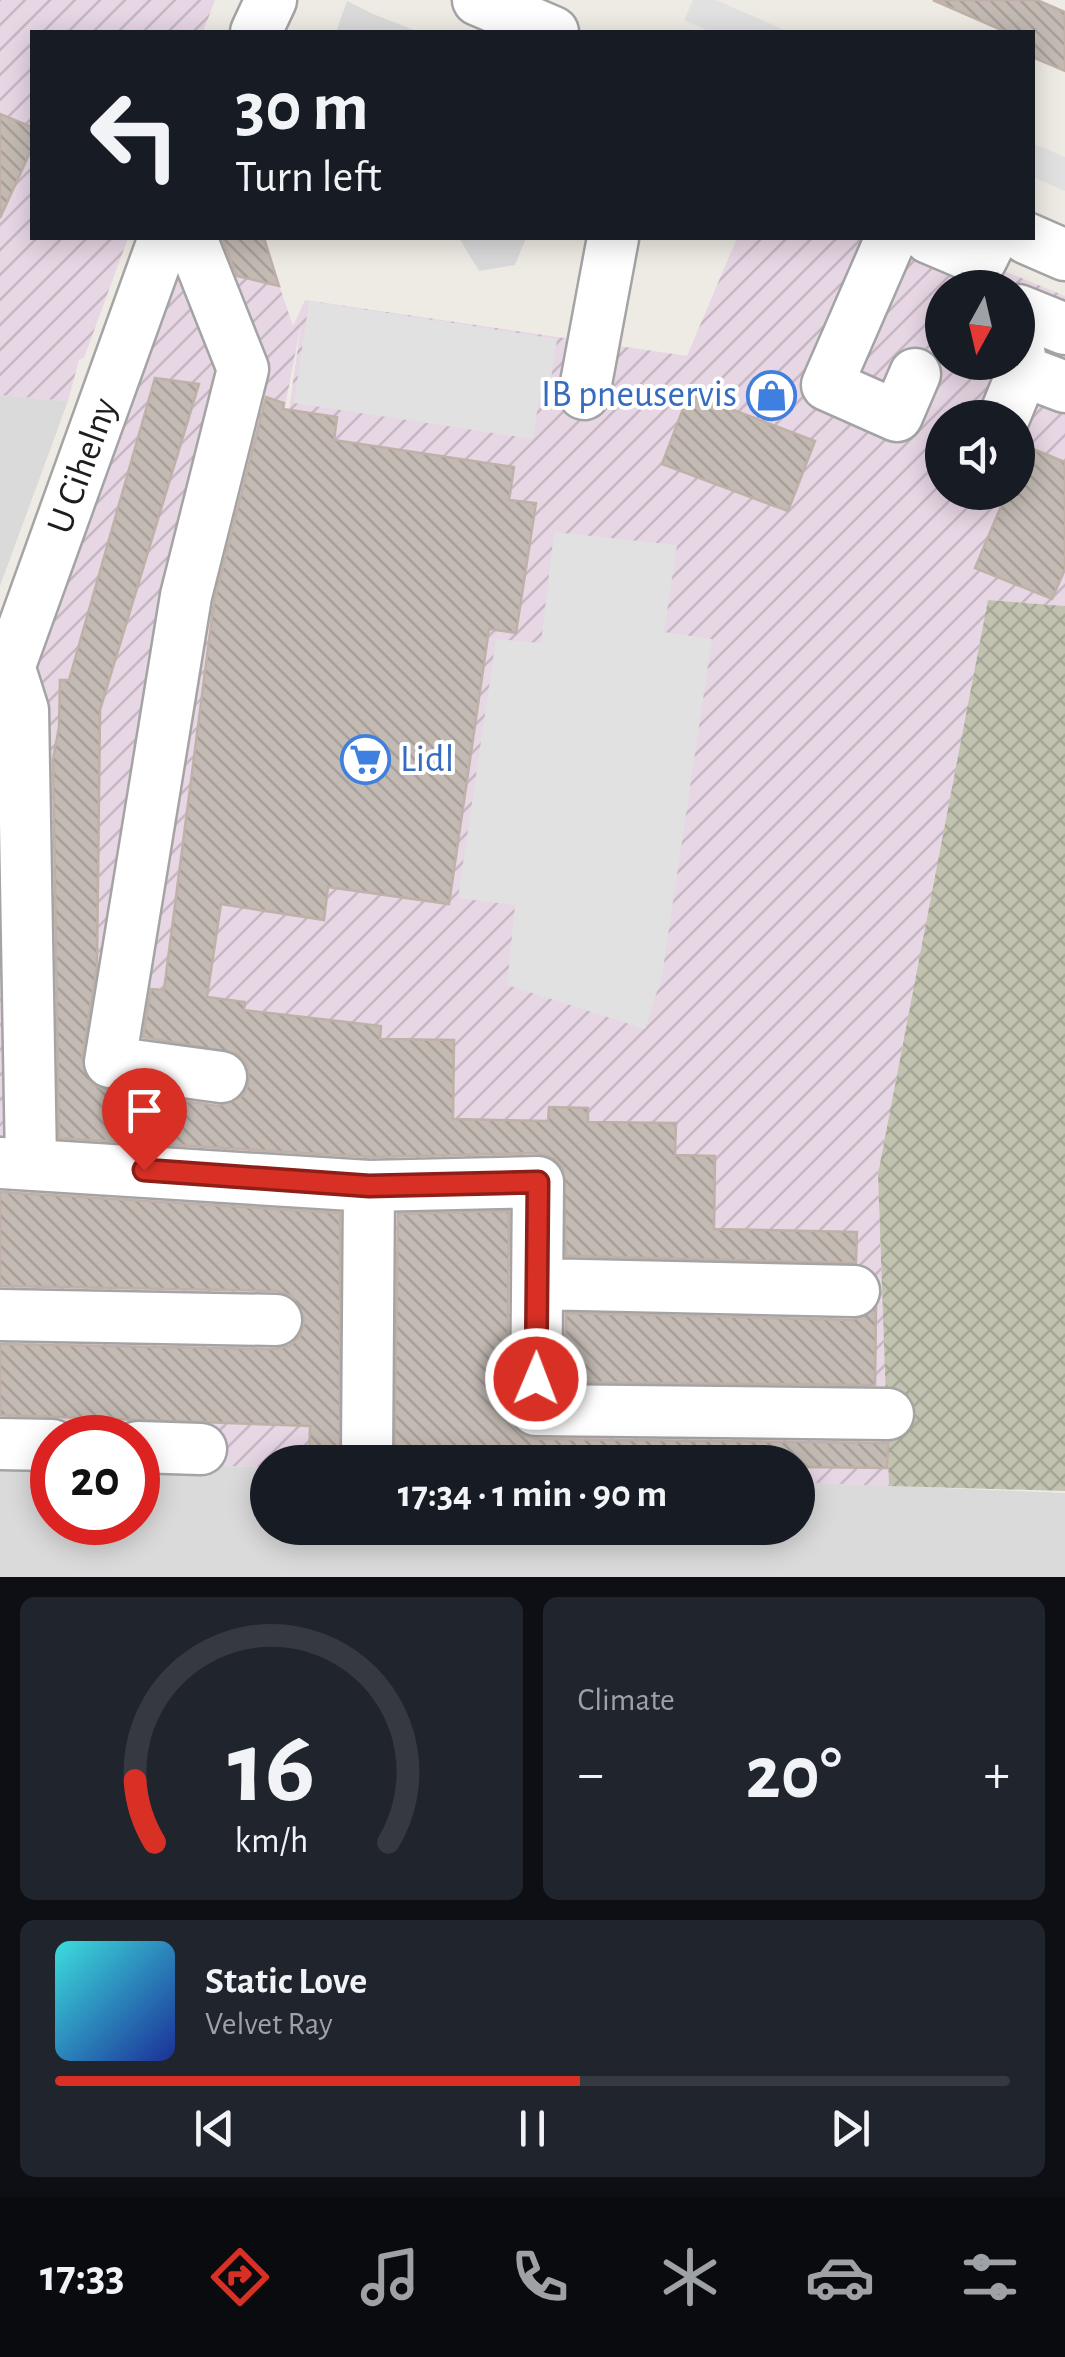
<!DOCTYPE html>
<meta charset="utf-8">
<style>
body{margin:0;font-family:"Alegreya Sans",sans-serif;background:#20242c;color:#f1f3f6;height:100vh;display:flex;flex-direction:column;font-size:38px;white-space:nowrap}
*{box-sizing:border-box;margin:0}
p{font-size:32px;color:#9ea1a6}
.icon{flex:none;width:55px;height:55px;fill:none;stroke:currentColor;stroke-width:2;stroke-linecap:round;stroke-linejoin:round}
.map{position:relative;height:1577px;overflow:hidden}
.sheet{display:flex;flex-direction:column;gap:20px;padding:20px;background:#0d0f14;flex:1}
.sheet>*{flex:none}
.hud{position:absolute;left:30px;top:30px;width:1005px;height:210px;border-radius:0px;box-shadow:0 5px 25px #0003;background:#171b24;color:#f1f3f6;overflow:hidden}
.needle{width:65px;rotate:188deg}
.controls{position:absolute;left:925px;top:270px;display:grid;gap:20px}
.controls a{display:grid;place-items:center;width:110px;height:110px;border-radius:50%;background:#171b24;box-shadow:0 5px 25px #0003;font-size:50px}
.speed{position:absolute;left:30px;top:1415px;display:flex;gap:20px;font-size:50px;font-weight:700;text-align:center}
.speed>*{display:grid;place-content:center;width:130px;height:130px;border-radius:50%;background:#171b24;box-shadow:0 5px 25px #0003;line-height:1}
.speed .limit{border:15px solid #d22;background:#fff;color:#111}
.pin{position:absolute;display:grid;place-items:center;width:85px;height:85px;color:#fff;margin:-102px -42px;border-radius:50% 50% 50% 0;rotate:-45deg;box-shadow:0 0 10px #0007}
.pin .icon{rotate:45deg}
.me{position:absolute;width:110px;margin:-55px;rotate:1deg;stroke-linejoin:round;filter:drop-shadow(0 0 8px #0008)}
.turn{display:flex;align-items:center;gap:35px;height:210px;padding:0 40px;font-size:45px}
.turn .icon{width:130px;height:130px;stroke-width:2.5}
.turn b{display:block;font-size:70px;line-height:85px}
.big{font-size:75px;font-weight:700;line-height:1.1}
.sheet .tile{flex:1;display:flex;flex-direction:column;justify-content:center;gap:15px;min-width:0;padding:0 35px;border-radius:15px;background:#20242c}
.sheet .dial{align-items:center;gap:0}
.dial svg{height:260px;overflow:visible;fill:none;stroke:#363941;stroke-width:7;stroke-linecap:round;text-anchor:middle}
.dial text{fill:#f1f3f6;stroke:none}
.song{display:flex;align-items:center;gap:30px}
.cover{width:120px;height:120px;border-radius:15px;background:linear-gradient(135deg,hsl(180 70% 55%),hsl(230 70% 35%))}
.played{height:10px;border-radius:5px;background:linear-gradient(90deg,#d93025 55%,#363941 55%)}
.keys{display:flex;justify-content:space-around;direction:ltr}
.heat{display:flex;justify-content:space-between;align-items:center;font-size:55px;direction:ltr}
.sheet .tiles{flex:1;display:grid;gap:20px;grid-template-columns:1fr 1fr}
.tile:last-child{grid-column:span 2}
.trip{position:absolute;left:250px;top:1445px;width:565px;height:100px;border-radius:50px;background:#171b24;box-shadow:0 5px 25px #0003;font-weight:700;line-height:100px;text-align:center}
.menu{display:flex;height:160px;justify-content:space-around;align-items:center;background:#090b0e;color:#9ea1a6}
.menu .icon{width:70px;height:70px}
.menu .current{color:#d93025}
.menu b{font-size:45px;color:#f1f3f6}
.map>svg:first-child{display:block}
</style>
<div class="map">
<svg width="1065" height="1577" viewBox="0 0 1065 1577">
<defs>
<pattern id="industrial-furrows" width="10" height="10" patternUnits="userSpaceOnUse" patternTransform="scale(2.5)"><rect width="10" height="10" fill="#e7d6e4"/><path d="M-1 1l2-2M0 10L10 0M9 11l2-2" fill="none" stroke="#c6b7c3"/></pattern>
<pattern id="construction-cross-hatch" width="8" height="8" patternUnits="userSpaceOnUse" patternTransform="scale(2.5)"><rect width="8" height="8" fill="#c2c2b0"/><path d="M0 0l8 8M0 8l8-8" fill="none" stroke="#a6a697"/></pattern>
<pattern id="building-back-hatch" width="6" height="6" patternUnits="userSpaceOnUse" patternTransform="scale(2.5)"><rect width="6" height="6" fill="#c3bab3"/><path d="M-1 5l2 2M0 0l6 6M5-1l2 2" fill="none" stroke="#a79f9a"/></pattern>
</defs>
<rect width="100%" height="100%" fill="#eeebe4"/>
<!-- residential -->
<path fill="#dbdada" d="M347 1 373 14 419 32H336Z
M459 238H526L515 265 479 271Z
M0 395 68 401 0 586Z
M0 1460 52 1461V1522H138V1463L267 1467 268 1528H798V1482L1065 1493V1577H0Z"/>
<!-- industrial -->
<path fill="url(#industrial-furrows)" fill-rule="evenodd" d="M0 0H215L203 32H32V238H128L84 358 79 360 68 401 0 395Z
M178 238H263L293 326 305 300 687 356 737 238H899L992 266 1065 296V606L989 600 878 1174 889 1486 798 1482V1462H268L267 1467 138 1463V1438H52L0 1460V730ZM942 288H1018V362H942ZM301 324V325L253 668 279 437ZM942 418H1018V492H942Z"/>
<!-- construction -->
<path fill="url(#construction-cross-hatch)" d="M988 600 1065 606V1491L889 1486 878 1174Z"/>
<!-- parking -->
<path fill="#e1e1e1" d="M693 0H716L789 32H711L684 20Z
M1032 143 1065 157V191L1033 177Z
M309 301 557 339 550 386 541 385 533 439 294 403Z
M554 532 677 545 664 632 712 639 662 976 645 1029 507 985 515 905 458 898 496 639 541 643Z"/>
<!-- building -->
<path fill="url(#building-back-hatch)" stroke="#bfb1a7" stroke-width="2.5" d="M933 0H1037L1065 12V71L1032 57V32H1006Z
M0 114 32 127V148L0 218Z
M222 238H264L279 286 237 276Z
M155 378 199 384 100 710 97 966 82 1058 92 1084 106 1090 218 1106 243 1095 249 1082 248 1067 238 1054 143 1037 151 989 164 990 214 602 266 397 284 403 283 409 337 417 334 440 514 467 509 500 536 503 516 633 489 629 449 904 328 887 324 920 221 904 207 997 245 1002 244 1010 381 1026 380 1039 454 1040 453 1119 548 1121 549 1107 588 1108V1122L676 1123 675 1155 715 1156 714 1229 857 1232 856 1263 566 1256 563 1168 553 1158 538 1153 370 1157 59 1138 53 759 59 727 60 680H69Z
M689 393 815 441 788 511 662 464Z
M1026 446 1065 462V569L1052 599 975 568 1007 492H1018V467Z
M0 1192 340 1213V1462H309L310 1426 0 1415V1344L275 1349 289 1346 300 1336 305 1320 292 1296 277 1291 0 1286Z
M509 1211 507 1410 511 1423 521 1434 536 1439 888 1443 887 1468 798 1467V1462H394L398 1214Z
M876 1308 875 1385 565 1382 566 1313 853 1320Z"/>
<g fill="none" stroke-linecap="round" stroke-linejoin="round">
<defs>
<path id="minor" d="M478 0 553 32
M256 32 271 0
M191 238 243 369 186 596 110 1062 221 1077
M891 238 827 385 897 416 915 374
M929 238 981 260 992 238
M1026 238 1065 255
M1018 310 1065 329
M1023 371 1065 387
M584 394 613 238
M1005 415 1023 371 1018 346
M10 669 23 710 31 1162
M0 693 164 238
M0 1163 369 1186 538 1182 536 1410 888 1414
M537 1284 854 1291
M0 1315 276 1320
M0 1444 52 1445
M138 1447 201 1449
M367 1457 369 1186"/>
</defs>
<!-- minor casing -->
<use href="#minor" stroke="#a4a4a4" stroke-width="55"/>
<!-- minor -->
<use href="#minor" stroke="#fff" stroke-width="50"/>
</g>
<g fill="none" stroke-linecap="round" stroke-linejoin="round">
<defs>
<path id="route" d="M144 1170 369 1186 538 1182 536 1379"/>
</defs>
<!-- route casing -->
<use href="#route" stroke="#8d1f18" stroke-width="25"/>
<!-- route -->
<use href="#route" stroke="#d93025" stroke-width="18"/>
</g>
<!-- icons -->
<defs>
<symbol id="shop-ring" viewBox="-11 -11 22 22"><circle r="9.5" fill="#fff" stroke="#3f7fe0" stroke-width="1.5"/><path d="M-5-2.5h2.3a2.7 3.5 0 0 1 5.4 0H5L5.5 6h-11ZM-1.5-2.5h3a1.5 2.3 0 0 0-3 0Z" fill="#3f7fe0"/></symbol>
<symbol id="supermarket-ring" viewBox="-11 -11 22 22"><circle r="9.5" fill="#fff" stroke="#3f7fe0" stroke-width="1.5"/><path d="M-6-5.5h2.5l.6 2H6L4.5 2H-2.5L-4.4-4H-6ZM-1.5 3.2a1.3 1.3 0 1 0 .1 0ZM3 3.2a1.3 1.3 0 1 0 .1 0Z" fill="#3f7fe0"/></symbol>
</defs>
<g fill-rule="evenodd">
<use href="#shop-ring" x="744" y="368" width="55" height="55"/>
<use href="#supermarket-ring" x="338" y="732" width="55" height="55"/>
</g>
<g text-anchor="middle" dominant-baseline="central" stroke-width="8" stroke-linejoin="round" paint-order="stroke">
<!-- shop labels -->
<g font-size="38" fill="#366cbe" stroke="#fff" text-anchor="end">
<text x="737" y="395">IB pneuservis</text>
<text x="400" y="760" text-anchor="start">Lidl</text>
</g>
<!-- street labels -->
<g font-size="38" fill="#1d1d1d" stroke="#fff">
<text transform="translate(83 466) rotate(-70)">U Cihelny</text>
</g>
</g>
</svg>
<div class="controls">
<a><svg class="needle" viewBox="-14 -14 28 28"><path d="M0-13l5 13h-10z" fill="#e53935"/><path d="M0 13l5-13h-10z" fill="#9ea1a6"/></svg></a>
<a><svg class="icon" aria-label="sound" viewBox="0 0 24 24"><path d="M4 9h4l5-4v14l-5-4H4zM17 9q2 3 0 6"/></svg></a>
</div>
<div class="speed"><div class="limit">20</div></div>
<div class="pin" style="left:144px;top:1170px;background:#d93025"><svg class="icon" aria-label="arrive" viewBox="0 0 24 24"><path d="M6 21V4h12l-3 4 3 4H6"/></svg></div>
<svg class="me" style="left:536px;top:1379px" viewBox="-20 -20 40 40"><circle r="17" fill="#d93025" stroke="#fff" stroke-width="3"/><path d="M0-11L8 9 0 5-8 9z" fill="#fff"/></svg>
<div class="trip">17:34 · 1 min · 90 m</div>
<div class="hud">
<div class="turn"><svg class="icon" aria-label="left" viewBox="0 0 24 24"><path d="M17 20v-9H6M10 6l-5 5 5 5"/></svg><div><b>30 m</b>Turn left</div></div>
</div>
</div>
<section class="sheet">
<div class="tiles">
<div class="tile dial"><svg viewBox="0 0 100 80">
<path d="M14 69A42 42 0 1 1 86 69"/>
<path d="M14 69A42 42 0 0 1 8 50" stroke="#d93025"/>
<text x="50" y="56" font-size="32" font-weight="700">16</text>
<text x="50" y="72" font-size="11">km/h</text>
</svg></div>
<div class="tile"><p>Climate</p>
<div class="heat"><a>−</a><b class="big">20°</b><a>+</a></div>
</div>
<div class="tile">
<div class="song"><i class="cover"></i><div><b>Static Love</b><p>Velvet Ray</p></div></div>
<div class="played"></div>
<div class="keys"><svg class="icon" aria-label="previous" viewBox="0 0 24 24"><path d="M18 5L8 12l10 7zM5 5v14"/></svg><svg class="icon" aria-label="pause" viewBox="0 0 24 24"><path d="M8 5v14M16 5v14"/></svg><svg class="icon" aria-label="next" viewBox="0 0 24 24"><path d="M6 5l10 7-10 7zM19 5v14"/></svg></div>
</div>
</div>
</section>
<nav class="menu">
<b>17:33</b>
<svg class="icon current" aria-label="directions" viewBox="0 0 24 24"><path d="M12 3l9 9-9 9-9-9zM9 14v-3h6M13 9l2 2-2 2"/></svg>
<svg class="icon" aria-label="music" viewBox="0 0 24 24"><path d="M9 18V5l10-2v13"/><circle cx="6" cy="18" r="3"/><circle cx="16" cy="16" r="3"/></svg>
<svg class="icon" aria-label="phone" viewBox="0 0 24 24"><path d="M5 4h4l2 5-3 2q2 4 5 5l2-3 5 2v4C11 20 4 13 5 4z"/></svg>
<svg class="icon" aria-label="climate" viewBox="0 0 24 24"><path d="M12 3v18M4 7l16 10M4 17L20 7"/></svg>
<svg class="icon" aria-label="car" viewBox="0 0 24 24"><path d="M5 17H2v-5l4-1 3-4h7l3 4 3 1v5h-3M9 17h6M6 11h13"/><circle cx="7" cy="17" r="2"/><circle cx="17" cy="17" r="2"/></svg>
<svg class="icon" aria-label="filters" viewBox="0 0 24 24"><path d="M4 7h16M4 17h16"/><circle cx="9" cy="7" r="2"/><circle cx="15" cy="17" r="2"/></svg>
</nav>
